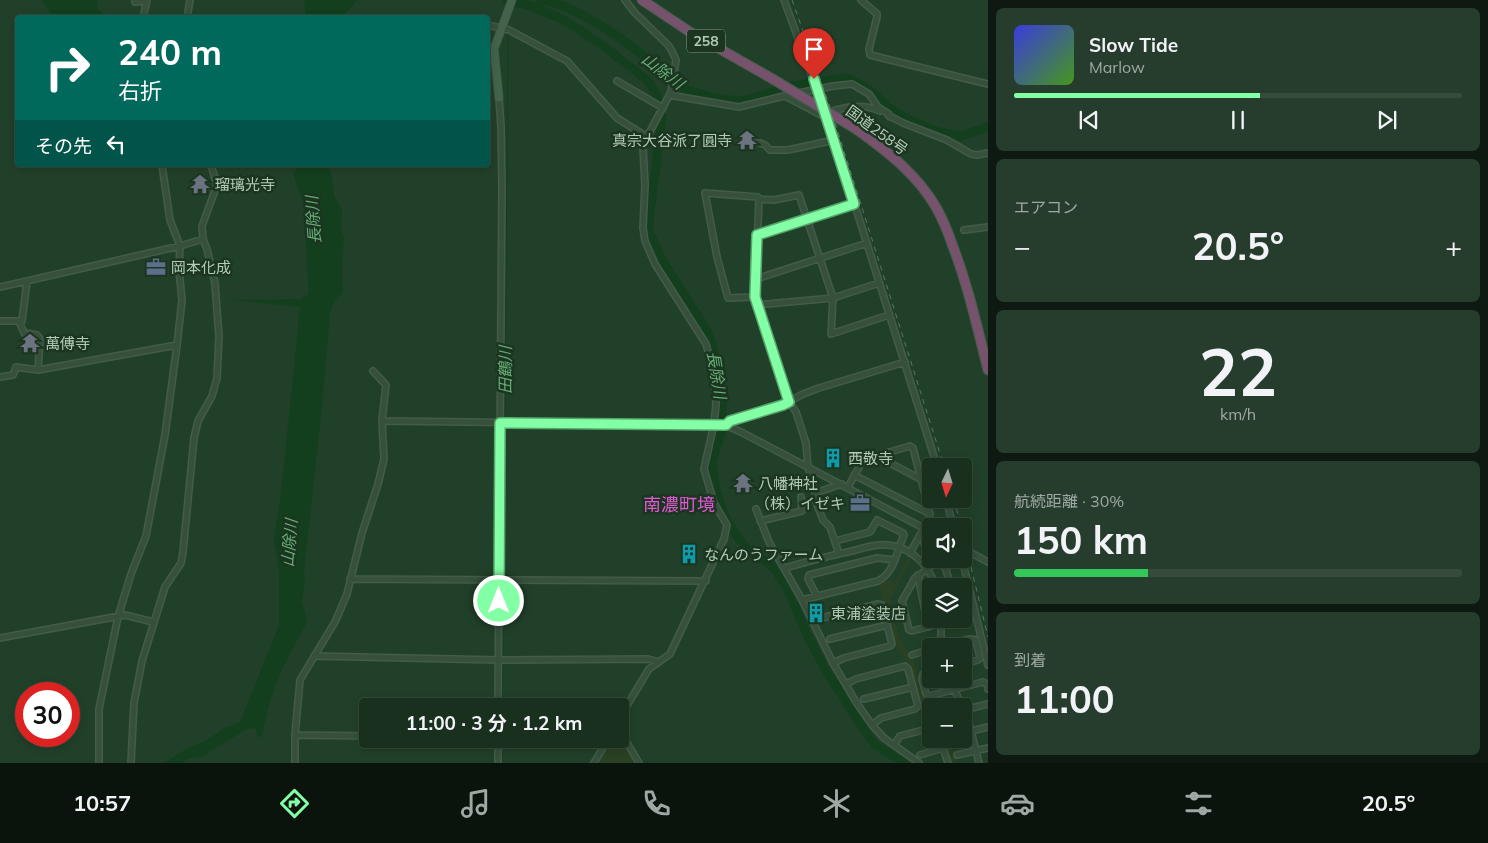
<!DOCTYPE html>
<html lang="ja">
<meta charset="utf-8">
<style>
body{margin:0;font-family:Mulish,"Noto Sans JP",sans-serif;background:#263c2c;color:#f1f3f6;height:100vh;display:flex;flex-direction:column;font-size:19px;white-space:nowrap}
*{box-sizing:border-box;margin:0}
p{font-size:16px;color:#9fa9a4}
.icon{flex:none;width:28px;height:28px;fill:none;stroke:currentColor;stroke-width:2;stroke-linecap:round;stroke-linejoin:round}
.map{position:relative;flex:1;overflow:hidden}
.side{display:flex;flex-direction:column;gap:8px;padding:8px;background:#0e1a11;width:500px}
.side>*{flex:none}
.top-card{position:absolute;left:15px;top:15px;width:475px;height:152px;border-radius:5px;box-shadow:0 2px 8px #0003,0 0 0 1px #374b3d;background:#00695c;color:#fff;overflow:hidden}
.needle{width:32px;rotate:184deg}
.fabs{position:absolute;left:922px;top:458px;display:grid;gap:10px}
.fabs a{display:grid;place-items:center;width:50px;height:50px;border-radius:5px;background:#19301f;box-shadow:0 2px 8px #0003,0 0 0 1px #374b3d;font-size:25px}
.speed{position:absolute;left:15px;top:682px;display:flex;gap:10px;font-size:25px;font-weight:700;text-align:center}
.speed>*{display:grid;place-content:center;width:65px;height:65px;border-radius:50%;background:#19301f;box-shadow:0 2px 8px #0003,0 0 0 1px #374b3d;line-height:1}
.speed .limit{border:8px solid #d22;background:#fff;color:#111}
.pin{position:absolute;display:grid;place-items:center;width:42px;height:42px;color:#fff;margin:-51px -21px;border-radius:50% 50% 50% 0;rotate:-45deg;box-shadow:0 0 5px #0007}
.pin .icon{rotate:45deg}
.me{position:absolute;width:55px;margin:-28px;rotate:0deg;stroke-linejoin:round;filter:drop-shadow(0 0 4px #0008)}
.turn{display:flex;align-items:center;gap:18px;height:105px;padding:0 20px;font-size:22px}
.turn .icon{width:65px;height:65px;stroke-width:2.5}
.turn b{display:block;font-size:35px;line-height:42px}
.then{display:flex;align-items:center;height:48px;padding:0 20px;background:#0003;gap:10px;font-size:19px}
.big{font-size:38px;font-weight:700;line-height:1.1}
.side .card{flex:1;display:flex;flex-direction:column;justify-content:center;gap:8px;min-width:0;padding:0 18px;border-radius:8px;background:#263c2c}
.side .dial{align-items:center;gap:0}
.dial b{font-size:65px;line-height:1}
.song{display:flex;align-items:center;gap:15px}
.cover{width:60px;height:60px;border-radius:8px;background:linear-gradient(135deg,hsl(240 70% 55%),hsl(100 70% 35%))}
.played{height:5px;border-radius:2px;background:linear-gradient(90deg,#83ffa5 55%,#374b3d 55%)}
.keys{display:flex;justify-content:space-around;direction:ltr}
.heat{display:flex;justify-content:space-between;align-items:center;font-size:28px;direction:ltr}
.charge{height:8px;border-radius:4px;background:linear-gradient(90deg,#34c759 30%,#374b3d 0)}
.trip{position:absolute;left:359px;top:698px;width:270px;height:50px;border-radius:5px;background:#19301f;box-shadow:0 2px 8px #0003,0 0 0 1px #374b3d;font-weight:700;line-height:50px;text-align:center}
.dock{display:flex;height:80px;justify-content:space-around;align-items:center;background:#0a130c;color:#9fa9a4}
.dock .icon{width:35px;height:35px}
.dock .active{color:#83ffa5}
.dock b{font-size:22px;color:#f1f3f6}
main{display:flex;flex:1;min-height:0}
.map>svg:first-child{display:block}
</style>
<main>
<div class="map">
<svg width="988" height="763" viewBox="0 0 988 763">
<rect width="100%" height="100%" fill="#214029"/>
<!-- green -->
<path fill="#2a4123" d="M909 555 912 557 890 599 899 637 913 660 928 709H931V715L924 717 909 666 894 641 879 583 886 579 895 584Z
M620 738 635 763H599L613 739Z
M942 739H949L957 763H950Z"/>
<!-- water -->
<path fill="#133f1e" d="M41 0H97L98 9 107 17H56L50 13Z
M304 0H357L342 18 306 17Z
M296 165H327L332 177 334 196 342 209 341 233 344 236 342 270 343 293 334 302 330 313 322 406 304 573 305 582 302 601 307 622C291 652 276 676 268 710 266 720 263 726 262 736L257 737 256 729 249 728 224 743 204 756 188 759 182 763H163L188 748 209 739 224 728 240 722 279 625V570L274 541 282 485 300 307 231 300 301 299 308 294V283L304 206 293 173 296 170Z"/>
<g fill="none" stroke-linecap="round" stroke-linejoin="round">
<!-- stream -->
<path stroke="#133f1e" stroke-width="1" d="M505 421 508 34
M503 579 505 425
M503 659V583
M502 706 503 663
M620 725 639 756
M642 761 643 763
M502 763V739"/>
<!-- river -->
<path stroke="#133f1e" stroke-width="9" d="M507 0 531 6 564 20 602 45 647 80 656 93 658 103
M540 0C571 3 616 34 641 54 656 65 668 82 686 89 701 96 722 99 738 101L747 100 792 86 842 78 851 79 878 96 888 107 907 119 935 131 961 136 988 127
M662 117 648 230 662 260 706 329 712 344 722 400V430L712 461 714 481 719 501 726 519 739 539 748 550 773 567 786 585 806 633 825 669 865 731 874 744 904 763"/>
<defs>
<path id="street" d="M135 0V2L146 1
M784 0 829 123 937 466
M861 0 877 14V17L869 49 870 55 988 84
M143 18 147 0
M187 18 190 0
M492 26 509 30 567 61 617 118 647 137
M617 81 663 108
M669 95 739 107 784 96 833 86 852 84 869 94 878 107 889 114 890 117
M785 96 821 115C840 108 861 102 880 111
M888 115 903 123 947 140 971 154 977 155 988 153
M757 142 765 145 770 150H788L834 140
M759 199 774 200 799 195 833 298 831 334 889 315
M964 230 988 227
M757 235 854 204
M756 279 867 243
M0 287 180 246 203 239
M755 297 728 298 717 257 705 193 758 197 759 199 755 297 756 305 789 402 796 412 806 443 808 467 815 493V499L823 520 830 527 839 554
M756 305 833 298 879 283
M0 321H22L27 281
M19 321 24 333 37 335 40 339 38 370
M0 377 13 375 16 367 38 370 177 345
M382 421 725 425 741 432 931 532
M726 425 730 421 783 405 803 394 819 388 905 362
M887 452 890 463 922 480
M854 475 930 514
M848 487 863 460 910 446 913 448 930 514 929 519 910 553
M815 493 842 484
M946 499 953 526
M756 509 769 542 802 600 833 663 856 702 872 725 884 738 919 763
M760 521 802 511 801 497
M924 543 931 550
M964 549 988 562
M939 559 946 570 951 586
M962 559 988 665
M940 560 915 578 902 601 909 630 912 631 958 619
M785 568C806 562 827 556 848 552 858 550 868 546 878 545 906 542 927 562 936 586
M918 575 928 627
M350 579 706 581
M817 596 808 579 809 575 877 558 895 560
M802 600 878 581C895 572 896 552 904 535L903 533 877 520 870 532 835 541
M941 619V636L944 646
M813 620 878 604 882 605 892 644 890 646 844 658 833 663
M0 638 125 615 153 622
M830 639 887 625
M942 646 970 639 976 640 980 658 978 660 964 664
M912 655 931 649
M314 656 498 660 648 659 659 662
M931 672 923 674 922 679 926 694 929 696 983 682 987 684 988 689
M952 679 954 689 962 706
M846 684 856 679 905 666 908 669 918 706 915 709 881 718 872 725
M864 699 913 687
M498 706 502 186 501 126 499 98
M964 710 968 719 979 763
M964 710 988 704
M620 717 649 669 670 654 724 539 727 525 714 503 704 469 714 424 716 404 715 378 706 344 655 264 645 241 643 228 645 185 643 148 647 137 671 92 676 60 672 51 668 45 635 13 625 0
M620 731 639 763
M964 733 988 727
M295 735 368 736
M940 739 948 763
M894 745 900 736 931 728
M920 755 943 748
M957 755 988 748
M99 763V709L118 617 131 574 146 536 165 435 177 345 182 300 179 270 180 246 170 220 162 165
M131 763 134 703 142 661 165 587 181 563 183 552 194 438 198 421 212 396 217 378 219 337 215 283 207 249 203 239 202 226 217 185 211 165
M295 763V735L300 680 335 622 347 594 362 533 378 484 384 459 382 421 386 385 373 371
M498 763V739
M594 763 608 739"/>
<path id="secondary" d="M499 98 494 49 512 0"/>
<path id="highway" d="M642 0 690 32 771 78
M856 129C887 151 918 175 937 209 943 220 948 232 952 244 968 285 977 327 988 370"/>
</defs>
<!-- street casing -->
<use href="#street" stroke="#425c49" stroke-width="8"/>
<!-- secondary casing -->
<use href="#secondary" stroke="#425c49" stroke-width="9"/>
<!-- highway casing -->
<use href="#highway" stroke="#415b47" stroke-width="11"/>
<!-- street -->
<use href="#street" stroke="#36503c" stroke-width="5"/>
<!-- secondary -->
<use href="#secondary" stroke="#43634c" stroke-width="7"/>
<!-- highway -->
<use href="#highway" stroke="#77526d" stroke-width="9"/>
<!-- rail -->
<path stroke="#57775f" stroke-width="1" stroke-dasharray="5 5" stroke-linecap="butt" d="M792 0 830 107 944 466
M954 499 961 526
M964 538 988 637"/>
<defs>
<path id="highway-bridge" d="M771 78 856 129"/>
</defs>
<!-- highway-bridge casing -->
<use href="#highway-bridge" stroke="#415b47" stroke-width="11" stroke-linecap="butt"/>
<!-- highway-bridge -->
<use href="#highway-bridge" stroke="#77526d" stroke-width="9"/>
</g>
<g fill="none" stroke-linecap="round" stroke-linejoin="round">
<defs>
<path id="route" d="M499 601 500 423 726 425 730 421 783 405 789 402 755 297 757 235 854 204 814 79"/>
</defs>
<!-- route casing -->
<use href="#route" stroke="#55a66b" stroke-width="12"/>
<!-- route -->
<use href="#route" stroke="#83ffa5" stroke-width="9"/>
</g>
<!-- icons -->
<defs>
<symbol id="temple-bare" viewBox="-9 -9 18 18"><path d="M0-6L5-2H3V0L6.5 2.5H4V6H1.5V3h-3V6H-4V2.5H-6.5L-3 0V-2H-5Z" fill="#6b7280" stroke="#1b3521" stroke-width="2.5" paint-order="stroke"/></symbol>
<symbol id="office-bare" viewBox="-9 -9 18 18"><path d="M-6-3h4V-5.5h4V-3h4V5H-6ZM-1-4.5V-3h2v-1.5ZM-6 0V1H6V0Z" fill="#5c6f8a" stroke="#1b3521" stroke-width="2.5" paint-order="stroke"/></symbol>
<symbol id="building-bare" viewBox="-9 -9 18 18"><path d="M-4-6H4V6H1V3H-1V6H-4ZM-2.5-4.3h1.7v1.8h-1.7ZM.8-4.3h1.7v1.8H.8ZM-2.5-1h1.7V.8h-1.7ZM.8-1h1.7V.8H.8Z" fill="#0f9aa8" stroke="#1b3521" stroke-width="2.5" paint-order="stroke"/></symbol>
</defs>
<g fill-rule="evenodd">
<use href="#temple-bare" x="733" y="126" width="28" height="28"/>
<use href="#temple-bare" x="186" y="170" width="28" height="28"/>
<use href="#office-bare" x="142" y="253" width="28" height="28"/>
<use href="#temple-bare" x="16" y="329" width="28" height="28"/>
<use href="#building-bare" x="819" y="444" width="28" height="28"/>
<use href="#temple-bare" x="729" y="469" width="28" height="28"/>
<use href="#office-bare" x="846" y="489" width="28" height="28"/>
<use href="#building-bare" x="675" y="540" width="28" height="28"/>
<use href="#building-bare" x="802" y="599" width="28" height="28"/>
</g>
<g text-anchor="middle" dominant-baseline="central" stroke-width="5" stroke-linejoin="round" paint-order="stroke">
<!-- shield labels -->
<rect fill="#1b3521" stroke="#859e8b" stroke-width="1" x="687" y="29.5" width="38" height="23" rx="4"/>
<g font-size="14" font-weight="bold" fill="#b2cbb9">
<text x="706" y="41">258</text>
</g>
<!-- street labels -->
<g font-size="15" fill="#b2cbb9" stroke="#1b3521">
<text transform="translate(877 130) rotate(36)">国道258号</text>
</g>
<!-- poi labels -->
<g font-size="15" fill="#b2cbb9" stroke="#1b3521" text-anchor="start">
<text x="732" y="140" text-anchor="end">真宗大谷派了圓寺</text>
<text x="215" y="184">瑠璃光寺</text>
<text x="171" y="267">岡本化成</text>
<text x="45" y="343">萬傅寺</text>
<text x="848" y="458">西敬寺</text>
<text x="758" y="483">八幡神社</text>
<text x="845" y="503" text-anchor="end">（株）イゼキ</text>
<text x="704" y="554">なんのうファーム</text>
<text x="831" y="613">東浦塗装店</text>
</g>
<!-- water labels -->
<g font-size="16" font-style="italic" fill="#67ad77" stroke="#1b3521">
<text transform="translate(663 71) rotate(37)">山除川</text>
<text transform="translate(313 220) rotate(-94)">長除川</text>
<text transform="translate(505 370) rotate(-90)">田鶴川</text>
<text transform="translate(717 375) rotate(81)">長除川</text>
<text transform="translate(289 543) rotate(-85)">山除川</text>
</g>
<!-- quarter labels -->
<g font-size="18" fill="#e058d3" stroke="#1b3521">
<text x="679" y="504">南濃町境</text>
</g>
</g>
</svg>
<div class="fabs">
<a><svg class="needle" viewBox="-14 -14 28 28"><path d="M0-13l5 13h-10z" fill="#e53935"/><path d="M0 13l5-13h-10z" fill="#9fa9a4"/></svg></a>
<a><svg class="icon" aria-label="sound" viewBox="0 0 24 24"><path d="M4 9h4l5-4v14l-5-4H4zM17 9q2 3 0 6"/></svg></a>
<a><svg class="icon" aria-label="layers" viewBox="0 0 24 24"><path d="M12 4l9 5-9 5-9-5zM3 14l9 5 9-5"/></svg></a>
<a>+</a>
<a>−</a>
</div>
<div class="speed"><div class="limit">30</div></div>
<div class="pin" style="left:814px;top:79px;background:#d93025"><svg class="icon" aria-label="arrive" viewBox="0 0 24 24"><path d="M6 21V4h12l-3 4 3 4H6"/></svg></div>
<svg class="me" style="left:499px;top:601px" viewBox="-20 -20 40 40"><circle r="17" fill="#83ffa5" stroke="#fff" stroke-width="3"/><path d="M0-11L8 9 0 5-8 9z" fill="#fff"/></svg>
<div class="trip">11:00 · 3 分 · 1.2 km</div>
<div class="top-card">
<div class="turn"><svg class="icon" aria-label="right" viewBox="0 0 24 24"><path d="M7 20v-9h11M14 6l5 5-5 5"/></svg><div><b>240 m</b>右折</div></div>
<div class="then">その先<svg class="icon" aria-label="left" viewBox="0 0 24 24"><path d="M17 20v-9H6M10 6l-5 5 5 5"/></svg></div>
</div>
</div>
<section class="side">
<div class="card">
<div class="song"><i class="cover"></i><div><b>Slow Tide</b><p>Marlow</p></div></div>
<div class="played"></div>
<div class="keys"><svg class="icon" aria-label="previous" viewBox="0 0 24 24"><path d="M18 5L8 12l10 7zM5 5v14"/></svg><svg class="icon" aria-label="pause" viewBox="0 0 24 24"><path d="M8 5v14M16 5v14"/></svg><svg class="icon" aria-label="next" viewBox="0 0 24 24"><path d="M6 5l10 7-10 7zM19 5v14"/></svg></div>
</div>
<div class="card"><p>エアコン</p>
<div class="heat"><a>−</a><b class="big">20.5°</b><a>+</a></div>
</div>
<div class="card dial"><b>22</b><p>km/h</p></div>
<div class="card"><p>航続距離 · 30%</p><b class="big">150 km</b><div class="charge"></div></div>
<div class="card"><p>到着</p><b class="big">11:00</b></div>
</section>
</main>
<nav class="dock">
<b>10:57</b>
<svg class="icon active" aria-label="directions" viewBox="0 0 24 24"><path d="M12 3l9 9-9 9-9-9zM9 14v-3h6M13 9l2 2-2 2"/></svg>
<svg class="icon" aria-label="music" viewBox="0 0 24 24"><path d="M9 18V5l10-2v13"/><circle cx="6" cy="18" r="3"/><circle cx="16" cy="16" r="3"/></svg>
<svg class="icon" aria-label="phone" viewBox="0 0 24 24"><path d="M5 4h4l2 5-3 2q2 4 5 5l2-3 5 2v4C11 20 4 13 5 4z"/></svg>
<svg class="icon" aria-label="climate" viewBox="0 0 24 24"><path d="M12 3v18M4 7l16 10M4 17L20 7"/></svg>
<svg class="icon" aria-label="car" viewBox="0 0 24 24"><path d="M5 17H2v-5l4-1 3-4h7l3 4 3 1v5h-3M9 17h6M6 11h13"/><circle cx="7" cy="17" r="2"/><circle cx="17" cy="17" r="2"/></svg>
<svg class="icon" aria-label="filters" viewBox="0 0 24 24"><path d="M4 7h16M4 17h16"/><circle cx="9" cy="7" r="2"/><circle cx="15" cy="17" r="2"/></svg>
<b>20.5°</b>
</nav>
